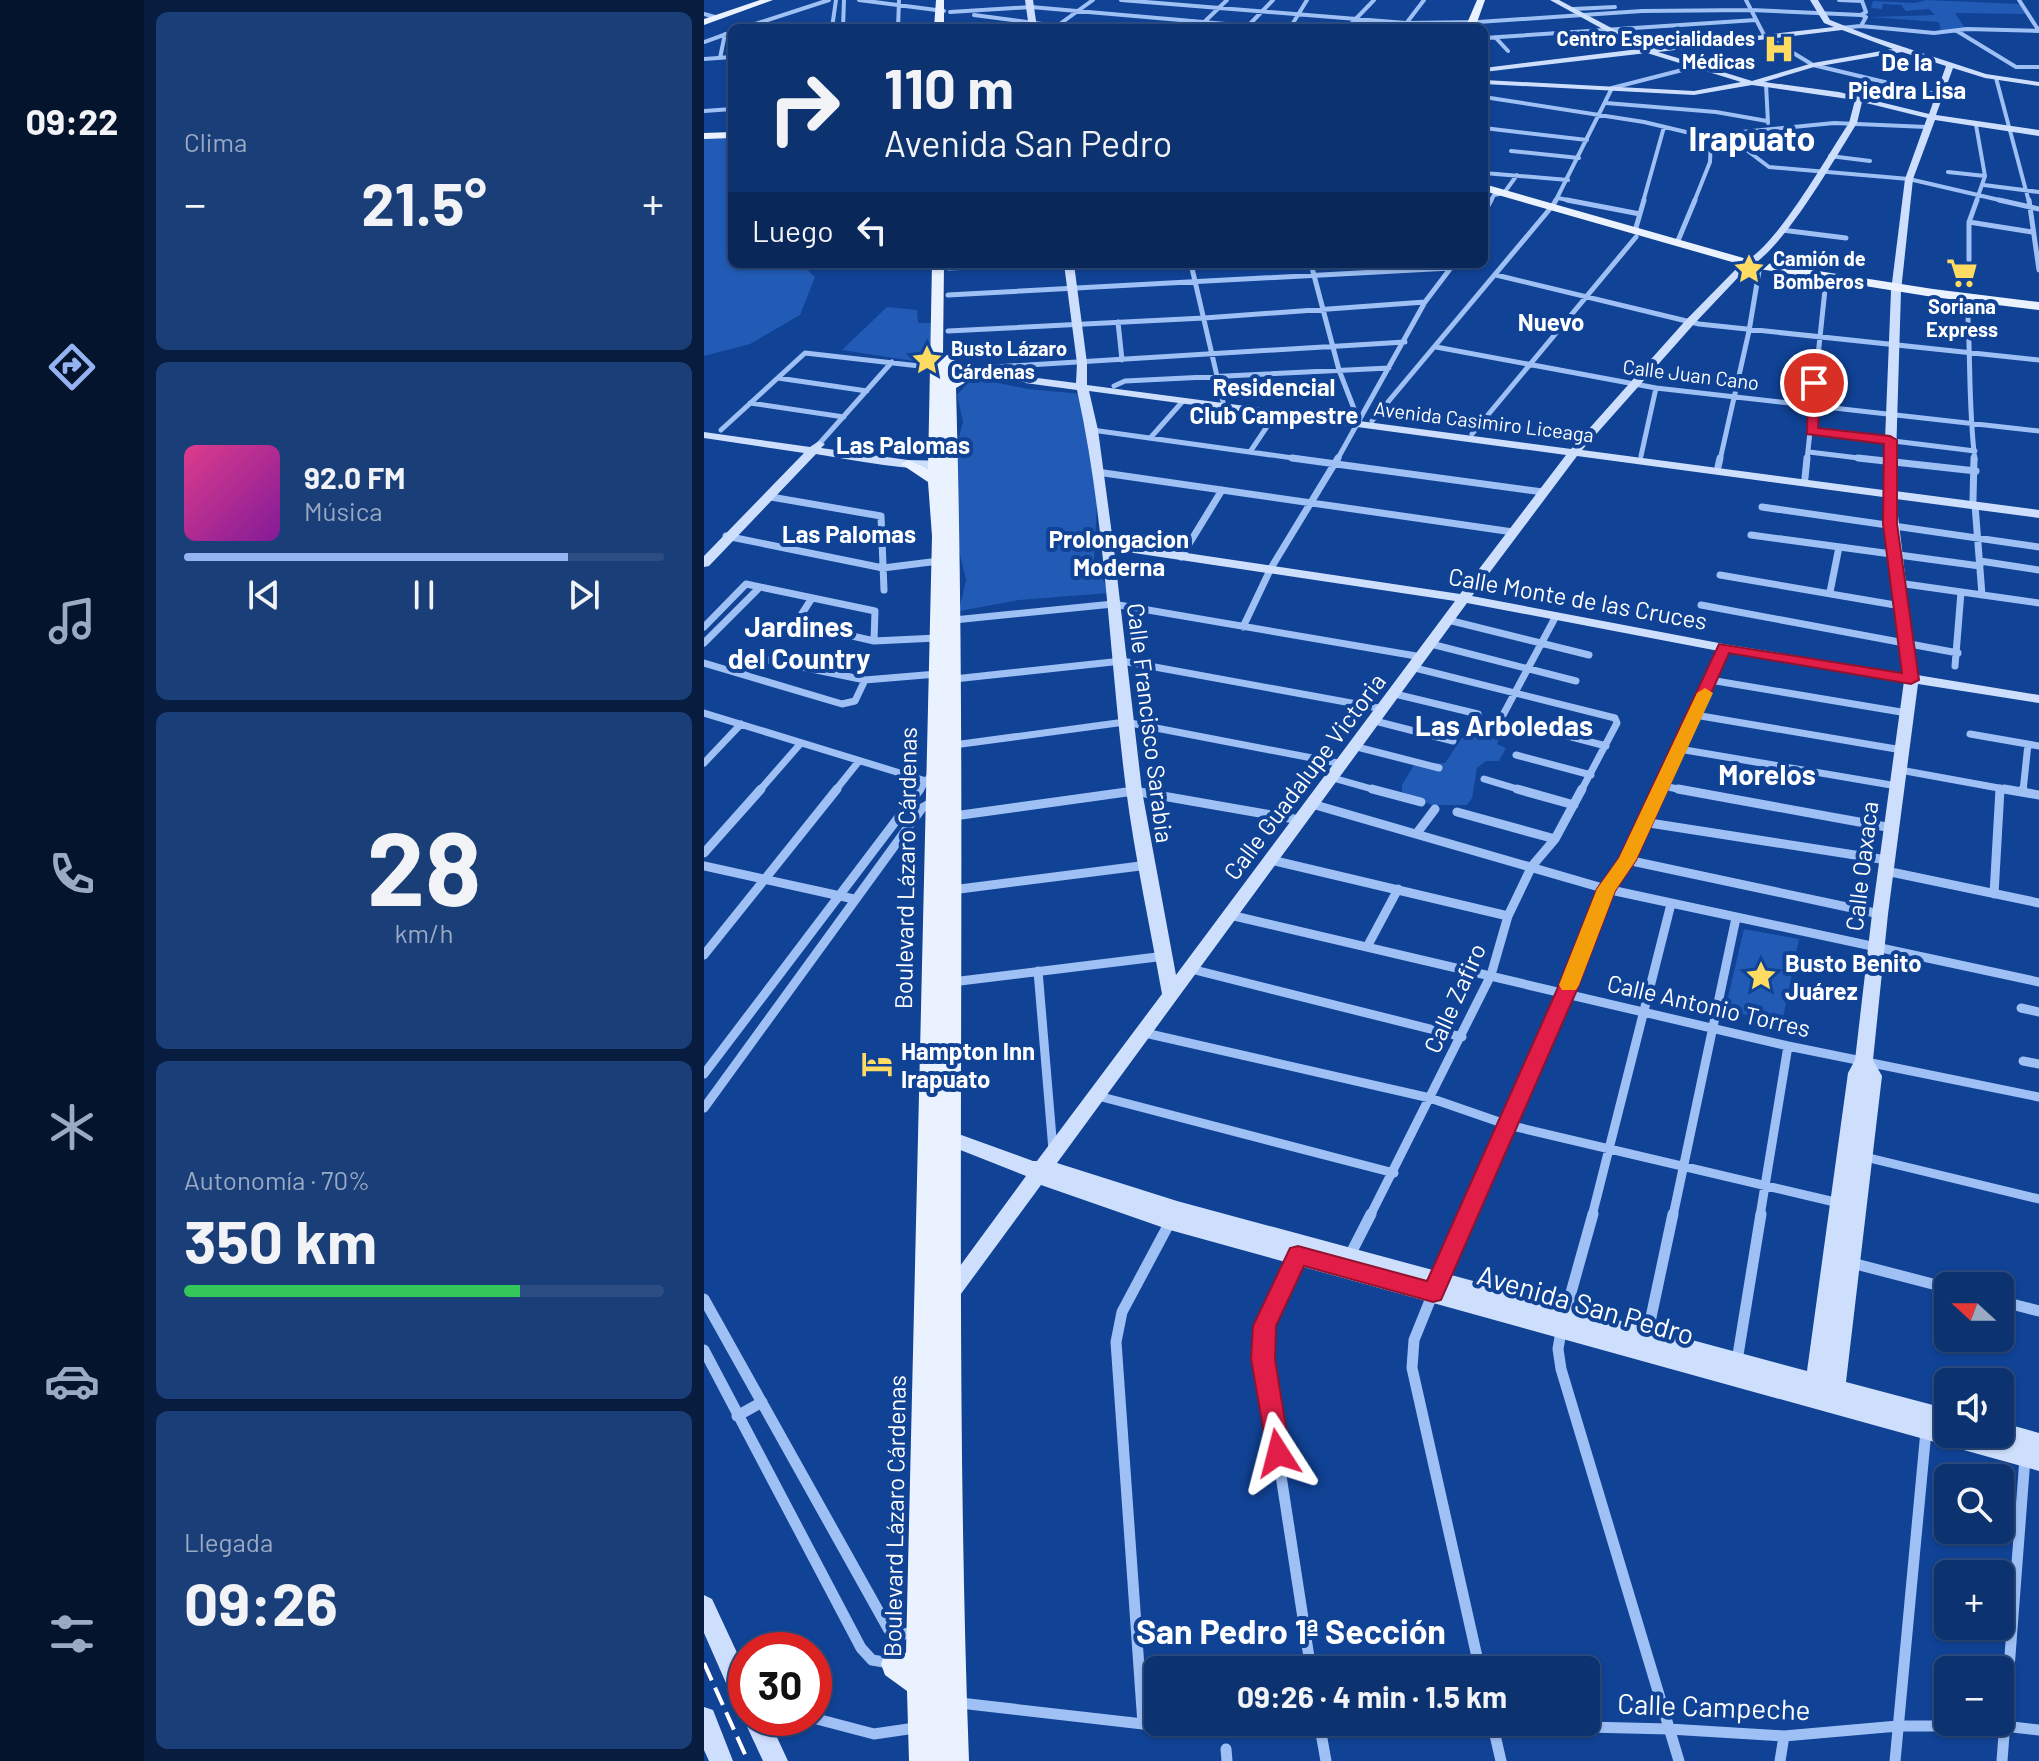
<!DOCTYPE html>
<html lang="es">
<meta charset="utf-8">
<style>
body{margin:0;font-family:Barlow,sans-serif;background:#1a3e78;color:#f1f3f6;height:100vh;display:flex;flex-direction:column;font-size:30px;white-space:nowrap}
*{box-sizing:border-box;margin:0}
p{font-size:26px;color:#9aaac3}
.icon{flex:none;width:44px;height:44px;fill:none;stroke:currentColor;stroke-width:2;stroke-linecap:round;stroke-linejoin:round}
.map{position:relative;flex:1;overflow:hidden}
.sheet{display:flex;flex-direction:column;gap:12px;padding:12px;background:#071c3e;width:560px}
.sheet>*{flex:none}
.hud{position:absolute;left:24px;top:24px;width:760px;height:244px;border-radius:12px;box-shadow:0 2px 6px #0004,0 0 0 2px #2c4d83;background:#0c3270;color:#f1f3f6;overflow:hidden}
.needle{width:52px;rotate:291deg}
.controls{position:absolute;left:1230px;top:1272px;display:grid;gap:16px}
.controls a{display:grid;place-items:center;width:80px;height:80px;border-radius:12px;background:#0c3270;box-shadow:0 2px 6px #0004,0 0 0 2px #2c4d83;font-size:40px}
.speed{position:absolute;left:24px;top:1632px;display:flex;gap:16px;font-size:40px;font-weight:700;text-align:center}
.speed>*{display:grid;place-content:center;width:104px;height:104px;border-radius:50%;background:#0c3270;box-shadow:0 2px 6px #0004,0 0 0 2px #2c4d83;line-height:1}
.speed .limit{border:12px solid #d22;background:#fff;color:#111}
.pin{position:absolute;display:grid;place-items:center;width:68px;height:68px;color:#fff;margin:-34px;border:4px solid #fff;border-radius:50%;box-shadow:0 2px 8px #0007}
.me{position:absolute;width:88px;margin:-44px;rotate:351deg;stroke-linejoin:round;filter:drop-shadow(0 0 6px #0008)}
.turn{display:flex;align-items:center;gap:28px;height:168px;padding:0 24px;font-size:36px}
.turn .icon{width:104px;height:104px;stroke-width:2.5}
.turn b{display:block;font-size:56px;line-height:68px}
.then{display:flex;align-items:center;height:76px;padding:0 24px;background:#0003;gap:16px;font-size:30px}
.big{font-size:60px;font-weight:700;line-height:1.1}
.sheet .card{flex:1;display:flex;flex-direction:column;justify-content:center;gap:12px;min-width:0;padding:0 28px;border-radius:12px;background:#1a3e78}
.sheet .dial{align-items:center;gap:0}
.dial b{font-size:104px;line-height:1}
.song{display:flex;align-items:center;gap:24px}
.cover{width:96px;height:96px;border-radius:12px;background:linear-gradient(135deg,hsl(330 70% 55%),hsl(290 70% 35%))}
.played{height:8px;border-radius:4px;background:linear-gradient(90deg,#95b2f1 80%,#2c4d83 80%)}
.keys{display:flex;justify-content:space-around;direction:ltr}
.heat{display:flex;justify-content:space-between;align-items:center;font-size:44px;direction:ltr}
.charge{height:12px;border-radius:6px;background:linear-gradient(90deg,#34c759 70%,#2c4d83 0)}
.trip{position:absolute;left:440px;top:1656px;width:456px;height:80px;border-radius:12px;background:#0c3270;box-shadow:0 2px 6px #0004,0 0 0 2px #2c4d83;font-weight:700;line-height:80px;text-align:center}
main{display:flex;flex:1;min-height:0}
.menu{display:flex;flex-direction:column;width:144px;justify-content:space-around;align-items:center;background:#05142d;color:#9aaac3}
.menu .icon{width:56px;height:56px}
.menu .selected{color:#95b2f1}
.menu b{font-size:36px;color:#f1f3f6}
.map>svg:first-child{display:block}
</style>
<main>
<nav class="menu">
<b>09:22</b>
<svg class="icon selected" aria-label="directions" viewBox="0 0 24 24"><path d="M12 3l9 9-9 9-9-9zM9 14v-3h6M13 9l2 2-2 2"/></svg>
<svg class="icon" aria-label="music" viewBox="0 0 24 24"><path d="M9 18V5l10-2v13"/><circle cx="6" cy="18" r="3"/><circle cx="16" cy="16" r="3"/></svg>
<svg class="icon" aria-label="phone" viewBox="0 0 24 24"><path d="M5 4h4l2 5-3 2q2 4 5 5l2-3 5 2v4C11 20 4 13 5 4z"/></svg>
<svg class="icon" aria-label="climate" viewBox="0 0 24 24"><path d="M12 3v18M4 7l16 10M4 17L20 7"/></svg>
<svg class="icon" aria-label="car" viewBox="0 0 24 24"><path d="M5 17H2v-5l4-1 3-4h7l3 4 3 1v5h-3M9 17h6M6 11h13"/><circle cx="7" cy="17" r="2"/><circle cx="17" cy="17" r="2"/></svg>
<svg class="icon" aria-label="filters" viewBox="0 0 24 24"><path d="M4 7h16M4 17h16"/><circle cx="9" cy="7" r="2"/><circle cx="15" cy="17" r="2"/></svg>
</nav>
<section class="sheet">
<div class="card"><p>Clima</p>
<div class="heat"><a>−</a><b class="big">21.5°</b><a>+</a></div>
</div>
<div class="card">
<div class="song"><i class="cover"></i><div><b>92.0 FM</b><p>Música</p></div></div>
<div class="played"></div>
<div class="keys"><svg class="icon" aria-label="previous" viewBox="0 0 24 24"><path d="M18 5L8 12l10 7zM5 5v14"/></svg><svg class="icon" aria-label="pause" viewBox="0 0 24 24"><path d="M8 5v14M16 5v14"/></svg><svg class="icon" aria-label="next" viewBox="0 0 24 24"><path d="M6 5l10 7-10 7zM19 5v14"/></svg></div>
</div>
<div class="card dial"><b>28</b><p>km/h</p></div>
<div class="card"><p>Autonomía · 70%</p><b class="big">350 km</b><div class="charge"></div></div>
<div class="card"><p>Llegada</p><b class="big">09:26</b></div>
</section>
<div class="map">
<svg width="1335" height="1761" viewBox="0 0 1335 1761">
<rect width="100%" height="100%" fill="#104295"/>
<!-- green -->
<path fill="#225bb5" d="M1222 0 1316 4 1324 14 1251 13 1261 28 1237 31 1235 22 1165 17 1231 15 1225 9 1202 11 1197 5 1179 4 1178 9 1167 8 1169 1 1211 3Z
M28 137V264H97L111 277 96 315 46 344 0 356V138Z
M183 307 213 310 214 323H229L223 363 138 350Z
M280 380 324 389 378 394 393 505 390 560 405 593 315 600 255 611 262 580 254 546 250 455 259 422 253 395 266 381Z
M770 720 802 728 793 744 802 748 795 761H782L773 768 768 798 763 805H728L698 792V785L711 763H741Z
M1040 929 1095 939 1078 1023 1021 1010Z"/>
<g fill="none" stroke-linecap="round" stroke-linejoin="round">
<!-- street-far4 -->
<path stroke="#9ec0f4" stroke-width="4" d="M155 0 240 11
M417 0 702 23 774 22 938 11 1047 10 1157 15
M1042 0 1060 35 1109 65 1235 95
M1135 0 1158 1 1162 12 1157 15 1162 17 1157 26
M869 9 911 7
M246 12 327 7 569 28
M0 14 11 17
M270 15 368 28
M701 25 720 0
M353 26 389 0
M39 28 125 0
M128 28 132 0
M139 28 140 0
M194 28 195 1
M494 28 523 0
M542 28 569 0
M586 28 603 0
M643 28 670 0
M1136 28 1157 26 1230 33 1263 29 1335 31 1315 0
M1253 31 1312 67H1335
M791 37 804 51
M780 38 1052 20
M0 42 28 32
M16 58 21 34
M0 59 28 57
M1292 78 1325 202
M1062 84 1064 123
M780 97 940 122 1007 138
M902 103 1012 112 1063 121
M0 111 28 109
M1272 125 1281 176 1272 202
M780 128 883 140
M1020 133 1065 167 1205 179 1304 202
M1017 134 1130 123 1223 127
M807 151 875 158
M1126 156 1166 161
M1244 172 1281 176
M780 173 864 180
M1280 185 1335 192
M854 198 873 202
M786 202 790 195 800 193 813 175
M851 202 908 88 990 67
M939 202 960 127
M990 202 1006 162 1007 138"/>
<!-- street-far3 -->
<path stroke="#9ec0f4" stroke-width="5" d="M863 200 936 214
M1295 200 1335 209
M1325 200 1335 270
M848 207 852 200
M780 213 787 200
M1265 222 1328 232
M1078 230 1142 238
M931 231 940 200
M973 243 991 200
M1265 260V222L1273 200
M487 264 519 402
M607 264 635 370 654 419
M244 268 346 264
M792 275 995 324 1335 360
M244 295 747 268
M1263 301C1267 354 1264 407 1271 460
M414 322 418 360
M244 331 500 318 721 302
M732 347 952 388 1335 431
M275 368 701 342
M74 378 163 391
M410 386 421 381 685 368
M46 403 140 417
M668 421 845 210
M17 430 101 353 233 368
M388 430 603 460
M1108 431 1271 451
M768 434 932 237
M448 436 479 401
M115 444 188 362
M546 452 572 413
M1105 452 1171 460
M937 456 952 388
M633 460 721 302 749 265
M1016 460 1045 331 1056 265
M1103 460 1122 280"/>
<!-- street-far2 -->
<path stroke="#9ec0f4" stroke-width="7" d="M588 458 839 492
M1154 458 1272 471
M1014 467 1016 458
M393 472 809 532
M1101 478 1103 458
M67 497 177 516 180 590
M1269 500 1270 458
M1271 505 1278 595
M1058 507 1335 547
M1047 535 1276 566
M22 536 179 568 235 561
M477 557 518 490
M1276 561 1335 570
M1016 575 1197 606
M1194 583 1335 603
M1126 592 1135 547
M108 598 92 623 170 641 233 638
M997 605 1254 653
M250 620 409 604 718 657
M744 620 885 655
M0 627 42 584 171 611 170 641
M539 627 567 568 634 458
M0 643 55 588
M727 644 872 681
M0 663 138 704 151 701 161 680
M1251 666 1257 592
M711 668 911 718 913 723 877 791
M39 673 59 659 161 680 233 674
M250 679 418 661 680 709
M1006 680 1203 713
M691 694 774 714
M0 713 222 781
M799 715 852 616
M991 715 1198 750
M671 721 749 741
M814 723 902 746
M1266 734 1335 746
M250 745 421 722 639 764
M653 747 735 768
M975 749 1193 786
M812 755 887 775
M0 763 37 724
M1196 770 1311 791
M629 778 675 791
M780 779 820 791
M959 786 984 791
M55 791 97 743
M131 791 155 761
M215 791 229 772
M955 791 1020 648
M1319 791 1324 744"/>
<!-- street-far1 -->
<path stroke="#9ec0f4" stroke-width="9" d="M668 789 717 802
M813 789 870 805
M974 789 1188 828
M1300 789 1335 795
M1319 792V789
M608 804 902 889 1335 982
M753 812 851 839
M250 816 430 791 596 820
M939 822 1183 860
M713 833 731 809
M0 853 57 789
M567 860 804 916
M923 860 1176 914
M0 866 150 899
M1182 871 1335 903
M248 890 444 865
M1290 894 1296 789
M526 915 1084 1046 1335 1097
M663 947 694 889
M0 955 133 789
M487 969 758 1037
M334 971 349 1150
M248 982 461 956
M1317 1008 1335 1012
M441 1033 726 1098 804 1125 1135 1203
M1319 1061 1335 1064
M0 1074 216 789
M394 1096 690 1173
M0 1108 218 808 229 802
M1161 1157 1335 1199
M666 1216 787 975 804 916 828 866 851 839 878 789
M762 1216 862 992 902 889 923 860 956 789
M888 1216 967 904
M969 1216 1032 918
M1056 1216 1084 1046"/>
<!-- street -->
<path stroke="#9ec0f4" stroke-width="11" d="M646 1255 667 1214
M593 1258 561 1326 559 1359 607 1670
M1148 1263 1244 1288
M734 1280 763 1214
M729 1293 710 1340 708 1368 776 1670
M0 1299 185 1630 195 1635 211 1632
M1296 1301 1335 1311
M861 1314 889 1214
M857 1331 854 1349 857 1369 975 1761
M943 1336 969 1214
M0 1350 157 1648 168 1660 186 1663
M1033 1361 1057 1214
M33 1416 58 1402
M256 1703 439 1724 546 1722
M109 1718 170 1734 211 1728
M615 1722 622 1761
M683 1722 965 1729 1080 1736 1194 1726H1300L1335 1730
M788 1722 797 1761
M439 1724 412 1342 418 1312 466 1222
M522 1749 523 1761
M1076 1761 1080 1736
M1191 1761 1222 1431
M1298 1761 1321 1458"/>
<!-- secondary -->
<path fill="#cedffd" fill-rule="evenodd" d="M321 0H329L333 28H325Z
M846 0H855L945 48 1130 27 1120 23 1106 0H1114L1126 20 1169 37 1282 74 1335 82V86L1281 78 1249 68 1232 115 1335 130V136L1231 120 1209 179 1197 291 1191 491 1335 510V518L1192 499 1213 675 1335 695V703L1214 684 1184 914 1169 1060 1178 1076 1142 1382 1244 1409V1434H1273L1288 1438 1286 1434H1296V1422L1335 1433V1471L466 1230 337 1185 251 1302 244 1305 237 1302 234 1296 322 1176 231 1140 229 1135 231 1130 238 1128 329 1161H333L458 994C446 926 431 858 422 789 405 657 402 521 373 390L233 371 228 368 233 365 372 383 373 363 360 264H370L383 363V385L867 449 982 320 1037 264C1073 247 1121 159 1145 123L1151 100 1048 85 990 95 780 84V80L990 91 1037 82 943 53 780 72V68L935 49ZM1138 30 1189 49 1109 63 1048 81 954 52ZM1198 52 1242 66 1225 114 1135 92 1060 82 1110 67ZM1158 102 1223 118 1201 179 1187 291 1179 490 878 450 990 324 1043 268C1078 252 1131 158 1153 123ZM385 391 862 455 756 594 409 542 394 430ZM873 456 1179 497 1199 673 1020 644 768 596ZM410 550 751 601 472 975 438 791ZM763 603 1020 652 1200 681 1168 914 1151 1060 1144 1073 1103 1371 473 1201 353 1163Z
M0 432 106 447 115 441 121 444 117 448 204 460 244 461 250 465C232 477 137 458 112 454L5 566 0 567V556L100 453 0 438Z
M0 1595 8 1599 42 1672V1718H64L84 1761H59L39 1718 42 1711 33 1708 0 1633Z
M0 1707 9 1710 29 1761H5L0 1750Z"/>
<!-- primary -->
<path fill="#ebf2ff" fill-rule="evenodd" d="M56 0H69L0 25V19Z
M232 0H240V28H230Z
M773 0H781L771 28H761Z
M28 132V138L0 139V133Z
M780 184 1050 261 1229 289 1335 302V310L1229 297 1049 268 780 191Z
M228 264H240L239 354 251 357V377C262 371 280 365 290 373L267 379 252 388C265 846 248 1304 265 1761H205L203 1691 181 1675 177 1664 181 1653 192 1649 202 1653 228 536 224 482 197 464 204 460 224 469Z"/>
<!-- rail -->
<path stroke="#fff" stroke-width="4" stroke-dasharray="19 8" stroke-linecap="butt" d="M0 1663 44 1761"/>
</g>
<!-- route -->
<path fill="#e11d48" stroke="#92132f" stroke-width="2" d="M1110 379 1116 383 1114 428 1186 436 1193 440V524L1215 680 1207 684 1025 653 932 860 911 891 872 992 737 1300 729 1302 600 1266 572 1326 571 1359 586 1453 582 1461 574 1464 565 1461 547 1359 549 1326 586 1248 594 1246 723 1281 852 992 893 889 915 858 1015 644 1198 673 1179 524 1180 444 1103 434 1104 383Z"/>
<!-- slow -->
<path fill="#f59e0b" d="M1001 688 1009 693 932 860 911 891 875 985 872 990H858L855 985 893 889 915 858 993 693Z"/>
<!-- icons -->
<defs>
<symbol id="hospital-bare" viewBox="-9 -9 18 18"><path d="M-5-5h3v3.5h4V-5h3V5h-3V1.5h-4V5h-3Z" fill="#ffdb61" stroke="#104295" stroke-width="2.5" paint-order="stroke"/></symbol>
<symbol id="sight-bare" viewBox="-9 -9 18 18"><path d="M0-6L1.8-2.2L6-1.7L2.9 1.2L3.7 5.4L0 3.3L-3.7 5.4L-2.9 1.2L-6-1.7L-1.8-2.2Z" fill="#ffdb61" stroke="#104295" stroke-width="2.5" paint-order="stroke"/></symbol>
<symbol id="supermarket-bare" viewBox="-9 -9 18 18"><path d="M-6-5.5h2.5l.6 2H6L4.5 2H-2.5L-4.4-4H-6ZM-1.5 3.2a1.3 1.3 0 1 0 .1 0ZM3 3.2a1.3 1.3 0 1 0 .1 0Z" fill="#ffdb61" stroke="#104295" stroke-width="2.5" paint-order="stroke"/></symbol>
<symbol id="hotel-bare" viewBox="-9 -9 18 18"><path d="M-6-4.5h1.5V1H6V5H4.5V3h-9V5H-6ZM-4 0a1.8 1.8 0 1 1 3.6 0ZM.5 0V-2.5h3Q6-2.5 6 0Z" fill="#ffdb61" stroke="#104295" stroke-width="2.5" paint-order="stroke"/></symbol>
</defs>
<g fill-rule="evenodd">
<use href="#hospital-bare" x="1053" y="27" width="44" height="44"/>
<use href="#sight-bare" x="1023" y="247" width="44" height="44"/>
<use href="#supermarket-bare" x="1236" y="251" width="44" height="44"/>
<use href="#sight-bare" x="201" y="338" width="44" height="44"/>
<use href="#sight-bare" x="1035" y="954" width="44" height="44"/>
<use href="#hotel-bare" x="151" y="1042" width="44" height="44"/>
</g>
<g text-anchor="middle" dominant-baseline="central" stroke-width="8" stroke-linejoin="round" paint-order="stroke">
<!-- far-poi labels -->
<g font-size="20" font-weight="bold" fill="#fff" stroke="#104295" text-anchor="start">
<text x="1051" y="38" text-anchor="end">Centro Especialidades<tspan x="1051" dy="23">Médicas</tspan></text>
<text x="1069" y="258">Camión de<tspan x="1069" dy="23">Bomberos</tspan></text>
<text x="1258" y="306" text-anchor="middle">Soriana<tspan x="1258" dy="23">Express</tspan></text>
<text x="247" y="348">Busto Lázaro<tspan x="247" dy="23">Cárdenas</tspan></text>
</g>
<!-- far-street labels -->
<g font-size="20" fill="#fff" stroke="#104295">
<text transform="translate(987 374) rotate(7)">Calle Juan Cano</text>
<text transform="translate(780 421) rotate(7)">Avenida Casimiro Liceaga</text>
</g>
<!-- far-quarter labels -->
<g font-size="24" font-weight="bold" fill="#fff" stroke="#104295">
<text x="1203" y="61">De la<tspan x="1203" dy="28">Piedra Lisa</tspan></text>
<text x="847" y="321">Nuevo</text>
<text x="570" y="386">Residencial<tspan x="570" dy="28">Club Campestre</tspan></text>
<text x="199" y="444">Las Palomas</text>
<text x="145" y="533">Las Palomas</text>
<text x="415" y="538">Prolongacion<tspan x="415" dy="28">Moderna</tspan></text>
</g>
<!-- street labels -->
<g font-size="24" fill="#fff" stroke="#104295">
<text transform="translate(874 598) rotate(10)">Calle Monte de las Cruces</text>
<text transform="translate(447 723) rotate(83)">Calle Francisco Sarabia</text>
<text transform="translate(600 776) rotate(-53)">Calle Guadalupe Victoria</text>
<text transform="translate(1157 866) rotate(-83)">Calle Oaxaca</text>
<text transform="translate(201 868) rotate(-89)">Boulevard Lázaro Cárdenas</text>
<text transform="translate(750 998) rotate(-66)">Calle Zafiro</text>
<text transform="translate(1005 1005) rotate(13)">Calle Antonio Torres</text>
<text transform="translate(190 1516) rotate(-89)">Boulevard Lázaro Cárdenas</text>
</g>
<!-- poi labels -->
<g font-size="24" font-weight="bold" fill="#fff" stroke="#104295" text-anchor="start">
<text x="1081" y="962">Busto Benito<tspan x="1081" dy="28">Juárez</tspan></text>
<text x="197" y="1050">Hampton Inn<tspan x="197" dy="28">Irapuato</tspan></text>
</g>
<!-- quarter labels -->
<g font-size="28" font-weight="bold" fill="#fff" stroke="#104295">
<text x="95" y="626">Jardines<tspan x="95" dy="32">del Country</tspan></text>
<text x="800" y="725">Las Arboledas</text>
<text x="1063" y="774">Morelos</text>
</g>
<!-- near-street labels -->
<g font-size="28" fill="#fff" stroke="#104295">
<text transform="translate(882 1304) rotate(16)">Avenida San Pedro</text>
<text transform="translate(1010 1706) rotate(2)">Calle Campeche</text>
</g>
<!-- far-town labels -->
<g font-size="34" font-weight="bold" fill="#fff" stroke="#104295">
<text x="1048" y="137">Irapuato</text>
</g>
<!-- near-quarter labels -->
<g font-size="34" font-weight="bold" fill="#fff" stroke="#104295">
<text x="587" y="1630">San Pedro 1ª Sección</text>
</g>
</g>
</svg>
<div class="controls">
<a><svg class="needle" viewBox="-14 -14 28 28"><path d="M0-13l5 13h-10z" fill="#e53935"/><path d="M0 13l5-13h-10z" fill="#9aaac3"/></svg></a>
<a><svg class="icon" aria-label="sound" viewBox="0 0 24 24"><path d="M4 9h4l5-4v14l-5-4H4zM17 9q2 3 0 6"/></svg></a>
<a><svg class="icon" aria-label="search" viewBox="0 0 24 24"><circle cx="10" cy="10" r="6"/><path d="M15 15l6 6"/></svg></a>
<a>+</a>
<a>−</a>
</div>
<div class="speed"><div class="limit">30</div></div>
<div class="pin" style="left:1110px;top:383px;background:#d93025"><svg class="icon" aria-label="arrive" viewBox="0 0 24 24"><path d="M6 21V4h12l-3 4 3 4H6"/></svg></div>
<svg class="me" style="left:574px;top:1453px" viewBox="-20 -20 40 40"><path d="M0-17L14 15 0 8-14 15z" fill="#e11d48" stroke="#fff" stroke-width="4"/></svg>
<div class="trip">09:26 · 4 min · 1.5 km</div>
<div class="hud">
<div class="turn"><svg class="icon" aria-label="right" viewBox="0 0 24 24"><path d="M7 20v-9h11M14 6l5 5-5 5"/></svg><div><b>110 m</b>Avenida San Pedro</div></div>
<div class="then">Luego<svg class="icon" aria-label="left" viewBox="0 0 24 24"><path d="M17 20v-9H6M10 6l-5 5 5 5"/></svg></div>
</div>
</div>
</main>
